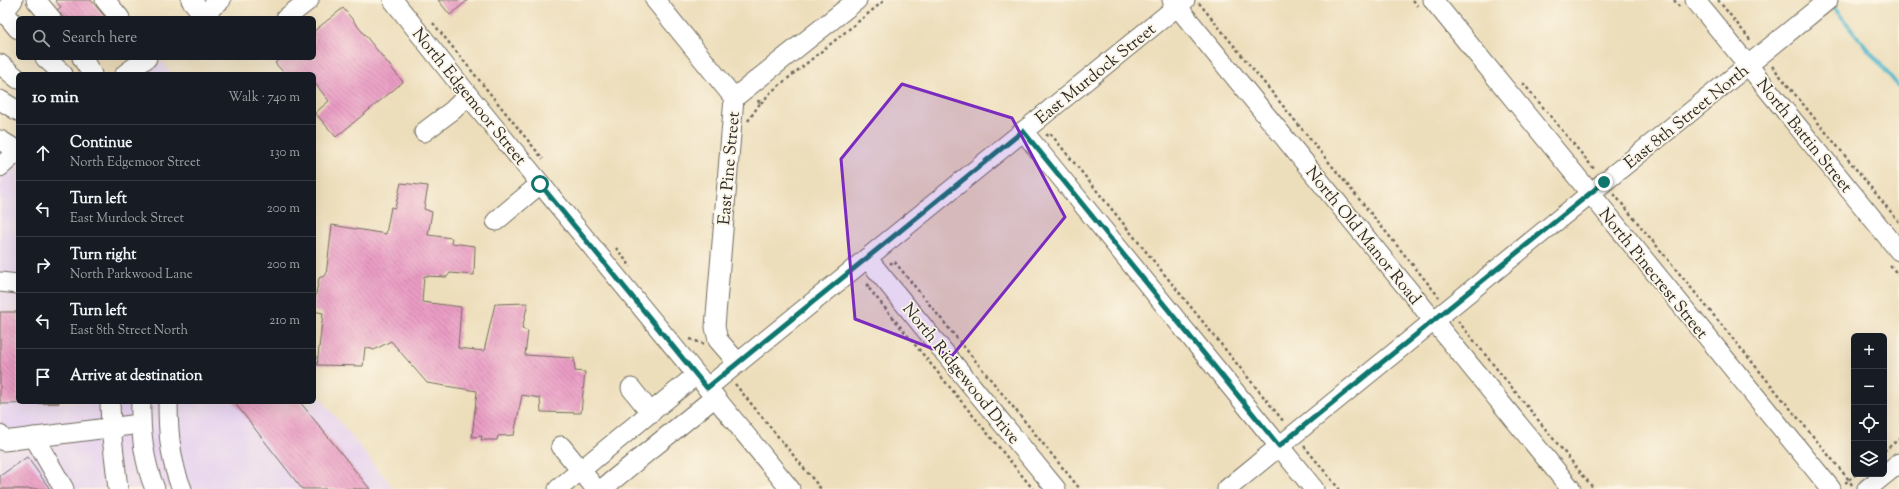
<!DOCTYPE html>
<meta charset="utf-8">
<style>
:root{--surface:#171b24;--page:#20242c;--text:#f1f3f6;--muted:#9ea1a6;--line:#363941}
body{margin:0;font-family:"Sorts Mill Goudy",serif;background:var(--page);color:var(--text)}
.controls{position:absolute;right:12px;bottom:12px;display:grid;overflow:hidden;border-radius:6px;box-shadow:0 4px 16px #0002}
.controls button{width:36px;height:36px;display:grid;place-items:center;padding:0;border:0;border-bottom:1px solid var(--line);background:var(--surface);color:var(--text);font:20px sans-serif}
.stop{position:absolute;width:12px;height:12px;margin:-9px;border:3px solid #0f766e;border-radius:50%;background:#fff}
.stop.end{background:#0f766e;border-color:#fff;box-shadow:0 1px 4px #0008}
.list{margin:0;padding:0;list-style:none}
h2{display:flex;justify-content:space-between;align-items:center;height:52px;margin:0;padding:0 16px;font-size:17px}
h2 small{font-size:13px;font-weight:400;color:var(--muted)}
.list li{display:grid;grid-template-columns:26px 1fr auto;gap:12px;align-items:center;box-sizing:border-box;height:56px;padding:0 16px;border-top:1px solid var(--line)}
.list b{display:block;font-size:15px;white-space:nowrap}
.list p{margin:0;font-size:13px;white-space:nowrap;color:var(--muted)}
.list em{font-size:13px;font-style:normal;color:var(--muted)}
.icon{flex:none;width:22px;height:22px;fill:none;stroke:currentColor;stroke-width:2;stroke-linecap:round;stroke-linejoin:round}
.map{position:relative;flex:none;width:1899px;height:489px;overflow:hidden}
.search{position:absolute;background:var(--surface);box-shadow:0 4px 16px #0002;left:16px;top:16px;width:300px;height:44px;display:flex;align-items:center;gap:10px;box-sizing:border-box;padding:0 14px;border-radius:6px;color:var(--muted);font-size:15px}
.panel{position:absolute;background:var(--surface);box-shadow:0 4px 16px #0002;left:16px;top:72px;width:300px;height:332px;border-radius:6px}
.map>svg:first-child{display:block}
.built{fill:#e6d3f0}
.lines{fill:none;stroke-linecap:round;stroke-linejoin:round}
.stream{stroke:#4db6cb;stroke-width:4}
.building{fill:url(#building-back-hatch)}
.minor-casing{stroke:#6f6a5d;stroke-width:21}
.path{stroke:#6f6a5d;stroke-width:2.5;stroke-dasharray:3 3;stroke-linecap:butt}
.minor{stroke:#fff;stroke-width:19}
.route{stroke:#0f766e;stroke-width:5}
.marked{fill:#7b2cbf;fill-opacity:0.2;stroke:#7b2cbf;stroke-width:3;stroke-linejoin:round}
.labels{text-anchor:middle;stroke-width:3.5;stroke-linejoin:round;paint-order:stroke}
.street-label{font-size:17px;fill:#2b2b2b;stroke:#fcf5e5}
</style>
<div class="map">
<svg width="1899" height="489" viewBox="0 0 1899 489">
<defs>
<pattern id="building-back-hatch" width="6" height="6" patternUnits="userSpaceOnUse"><rect width="6" height="6" fill="#ea9cc4"/><path d="M-1 5l2 2M0 0l6 6M5-1l2 2" fill="none" stroke="#be7f9f"/></pattern>
</defs>
<rect width="100%" height="100%" fill="#fcf5e5"/>
<filter id="ink" filterUnits="userSpaceOnUse"><feTurbulence type="fractalNoise" baseFrequency=".025" numOctaves="2"/><feDisplacementMap in="SourceGraphic" scale="8" xChannelSelector="R" yChannelSelector="G"/><feConvolveMatrix kernelMatrix="1 2 1 2 8 2 1 2 1" color-interpolation-filters="sRGB"/></filter>
<filter id="wash" filterUnits="userSpaceOnUse"><feTurbulence type="fractalNoise" baseFrequency=".012" numOctaves="4" result="noise"/><feDisplacementMap in="SourceGraphic" scale="16" xChannelSelector="R" yChannelSelector="G"/><feGaussianBlur stdDeviation="0.9" result="paint"/><feColorMatrix in="noise" values="0 0 0 0 0 0 0 0 0 0 0 0 0 0 0 0 0 1.4 0 .05"/><feComposite in="paint" operator="in"/></filter>
<g filter="url(#wash)">
<rect width="100%" height="100%" fill="#eddebb"/>
<!-- built -->
<g class="built">
<path d="M 162,61 L 172,74 L 146,74 Z"/>
<path d="M 18,143 L 18,402 L 314,402 L 314,390 L 394,489 L 0,489 L 0,156 Z"/>
</g>
<g class="lines">
<!-- stream -->
<path class="stream" d="M 1831,4 L 1899,87"/>
</g>
<g id="blocks">
<!-- building -->
<g class="building">
<path d="M 55,0 L 91,0 L 106,18 L 64,18 L 57,10 L 61,7 Z"/>
<path d="M 438,0 L 468,0 L 450,15 Z"/>
<path d="M 343,8 L 403,82 L 336,137 L 315,113 L 329,101 L 314,82 L 314,74 L 285,74 L 275,63 L 281,58 L 314,58 L 314,31 Z"/>
<path d="M 401,183 L 428,186 L 424,209 L 432,212 L 428,235 L 452,238 L 451,243 L 475,246 L 474,275 L 450,273 L 447,277 L 424,276 L 422,302 L 461,307 L 458,348 L 484,351 L 495,304 L 528,303 L 522,329 L 528,331 L 525,355 L 574,358 L 575,371 L 585,372 L 581,413 L 541,412 L 540,398 L 522,395 L 514,435 L 498,436 L 497,440 L 481,440 L 482,436 L 472,437 L 477,391 L 427,383 L 391,341 L 374,350 L 365,347 L 363,366 L 317,365 L 323,313 L 314,311 L 314,303 L 319,278 L 326,275 L 332,225 L 386,234 L 391,207 L 395,208 Z"/>
<path d="M 0,312 L 18,312 L 18,402 L 59,402 L 59,403 L 0,404 Z"/>
<path d="M 234,402 L 300,402 L 370,489 L 302,489 Z"/>
<path d="M 27,457 L 50,489 L 0,489 L 0,476 Z"/>
</g>
</g>
</g>
<g filter="url(#ink)">
<use href="#blocks" fill-opacity="0" stroke="#6f6a5d" stroke-width="1"/>
<g class="lines">
<defs>
<g id="minor">
<path d="M 13,0 L 4,12 L 18,29"/>
<path d="M 36,0 L 51,18"/>
<path d="M 105,0 L 120,18"/>
<path d="M 191,0 L 203,14"/>
<path d="M 393,0 L 468,95 L 790,489"/>
<path d="M 655,0 L 734,98"/>
<path d="M 1172,0 L 1571,489"/>
<path d="M 1433,0 L 1831,489"/>
<path d="M 1695,0 L 1899,251"/>
<path d="M 198,18 L 221,0"/>
<path d="M 286,18 L 309,0"/>
<path d="M 45,58 L 63,74"/>
<path d="M 82,58 L 92,74"/>
<path d="M 0,64 L 18,79"/>
<path d="M 125,74 L 147,58"/>
<path d="M 0,100 L 18,111"/>
<path d="M 1023,131 L 1314,489"/>
<path d="M 424,132 L 453,110 L 468,95"/>
<path d="M 0,140 L 18,151"/>
<path d="M 0,167 L 18,151"/>
<path d="M 496,221 L 540,184"/>
<path d="M 867,258 L 1056,489"/>
<path d="M 0,282 L 18,284"/>
<path d="M 738,363 L 718,340 L 715,327 L 734,98 L 857,0"/>
<path d="M 631,388 L 651,413"/>
<path d="M 707,388 L 1185,0"/>
<path d="M 110,402 L 111,428 L 118,489"/>
<path d="M 141,402 C 140,430 144,463 155,489"/>
<path d="M 168,402 C 168,431 170,462 182,489"/>
<path d="M 0,435 L 4,441 L 140,424"/>
<path d="M 34,437 L 64,489"/>
<path d="M 561,446 L 596,489"/>
<path d="M 558,489 L 696,375"/>
<path d="M 602,489 L 715,397"/>
<path d="M 1227,489 L 1828,0"/>
<path d="M 1867,489 L 1899,463"/>
</g>
</defs>
<!-- minor casing -->
<use href="#minor" class="minor-casing"/>
<!-- path -->
<g class="path">
<path d="M 1413,0 L 1418,6"/>
<path d="M 1674,0 L 1681,9"/>
<path d="M 1718,0 L 1752,42"/>
<path d="M 1199,3 L 1439,297"/>
<path d="M 433,23 L 543,159"/>
<path d="M 1772,66 L 1899,222"/>
<path d="M 1523,83 L 1595,170"/>
<path d="M 761,103 L 771,92 L 885,0"/>
<path d="M 748,121 L 761,102 L 755,100"/>
<path d="M 1046,136 L 1050,133 L 1284,422"/>
<path d="M 1614,194 L 1849,480 L 1844,484"/>
<path d="M 616,248 L 631,267"/>
<path d="M 890,264 L 894,261 L 1080,489"/>
<path d="M 1890,265 L 1899,276"/>
<path d="M 869,284 L 867,286 L 1033,489"/>
<path d="M 1458,321 L 1594,489"/>
<path d="M 690,339 L 704,344"/>
<path d="M 735,384 L 821,489"/>
<path d="M 1304,446 L 1339,489"/>
<path d="M 1884,451 L 1899,439"/>
<path d="M 1852,485 L 1849,480 L 1856,474"/>
</g>
<!-- minor -->
<use href="#minor" class="minor"/>
</g>
</g>
<g class="lines" filter="url(#ink)">
<!-- route -->
<path class="route" d="M 540,184 L 707,388 L 1023,131 L 1279,446 L 1604,182"/>
</g>
<!-- marked area -->
<path class="marked" d="M 902,84 L 1012,118 L 1065,217 L 952,356 L 855,319 L 841,159 Z"/>
<g class="labels">
<!-- street labels -->
<g class="street-label">
<text transform="translate(1095 73) rotate(-39)" y="6">East Murdock Street</text>
<text transform="translate(470 96) rotate(51)" y="6">North Edgemoor Street</text>
<text transform="translate(1686 116) rotate(-39)" y="6">East 8th Street North</text>
<text transform="translate(1805 135) rotate(51)" y="6">North Battin Street</text>
<text transform="translate(728 168) rotate(-85)" y="6">East Pine Street</text>
<text transform="translate(1364 235) rotate(51)" y="6">North Old Manor Road</text>
<text transform="translate(1654 273) rotate(51)" y="6">North Pinecrest Street</text>
<text transform="translate(962 373) rotate(51)" y="6">North Ridgewood Drive</text>
</g>
</g>
</svg>
<div class="controls">
<button>+</button>
<button>−</button>
<button><svg class="icon" aria-label="locate" viewBox="0 0 24 24"><circle cx="12" cy="12" r="6"/><path d="M12 2v4M12 18v4M2 12h4M18 12h4"/></svg></button>
<button><svg class="icon" aria-label="layers" viewBox="0 0 24 24"><path d="M12 4l9 5-9 5-9-5zM3 14l9 5 9-5"/></svg></button>
</div>
<div class="stop" style="left:540px;top:184px"></div>
<div class="stop end" style="left:1604px;top:182px"></div>
<div class="search"><svg class="icon" aria-label="search" viewBox="0 0 24 24"><circle cx="10" cy="10" r="6"/><path d="M15 15l6 6"/></svg>Search here</div>
<section class="panel">
<h2>10 min<small>Walk · 740 m</small></h2>
<ul class="list">
<li><svg class="icon" aria-label="ahead" viewBox="0 0 24 24"><path d="M12 20V5M6 11l6-6 6 6"/></svg><div><b>Continue</b><p>North Edgemoor Street</p></div><em>130 m</em></li>
<li><svg class="icon" aria-label="left" viewBox="0 0 24 24"><path d="M17 20v-9H6M10 6l-5 5 5 5"/></svg><div><b>Turn left</b><p>East Murdock Street</p></div><em>200 m</em></li>
<li><svg class="icon" aria-label="right" viewBox="0 0 24 24"><path d="M7 20v-9h11M14 6l5 5-5 5"/></svg><div><b>Turn right</b><p>North Parkwood Lane</p></div><em>200 m</em></li>
<li><svg class="icon" aria-label="left" viewBox="0 0 24 24"><path d="M17 20v-9H6M10 6l-5 5 5 5"/></svg><div><b>Turn left</b><p>East 8th Street North</p></div><em>210 m</em></li>
<li><svg class="icon" aria-label="arrive" viewBox="0 0 24 24"><path d="M6 21V4h12l-3 4 3 4H6"/></svg><div><b>Arrive at destination</b></div></li>
</ul>
</section>
</div>
